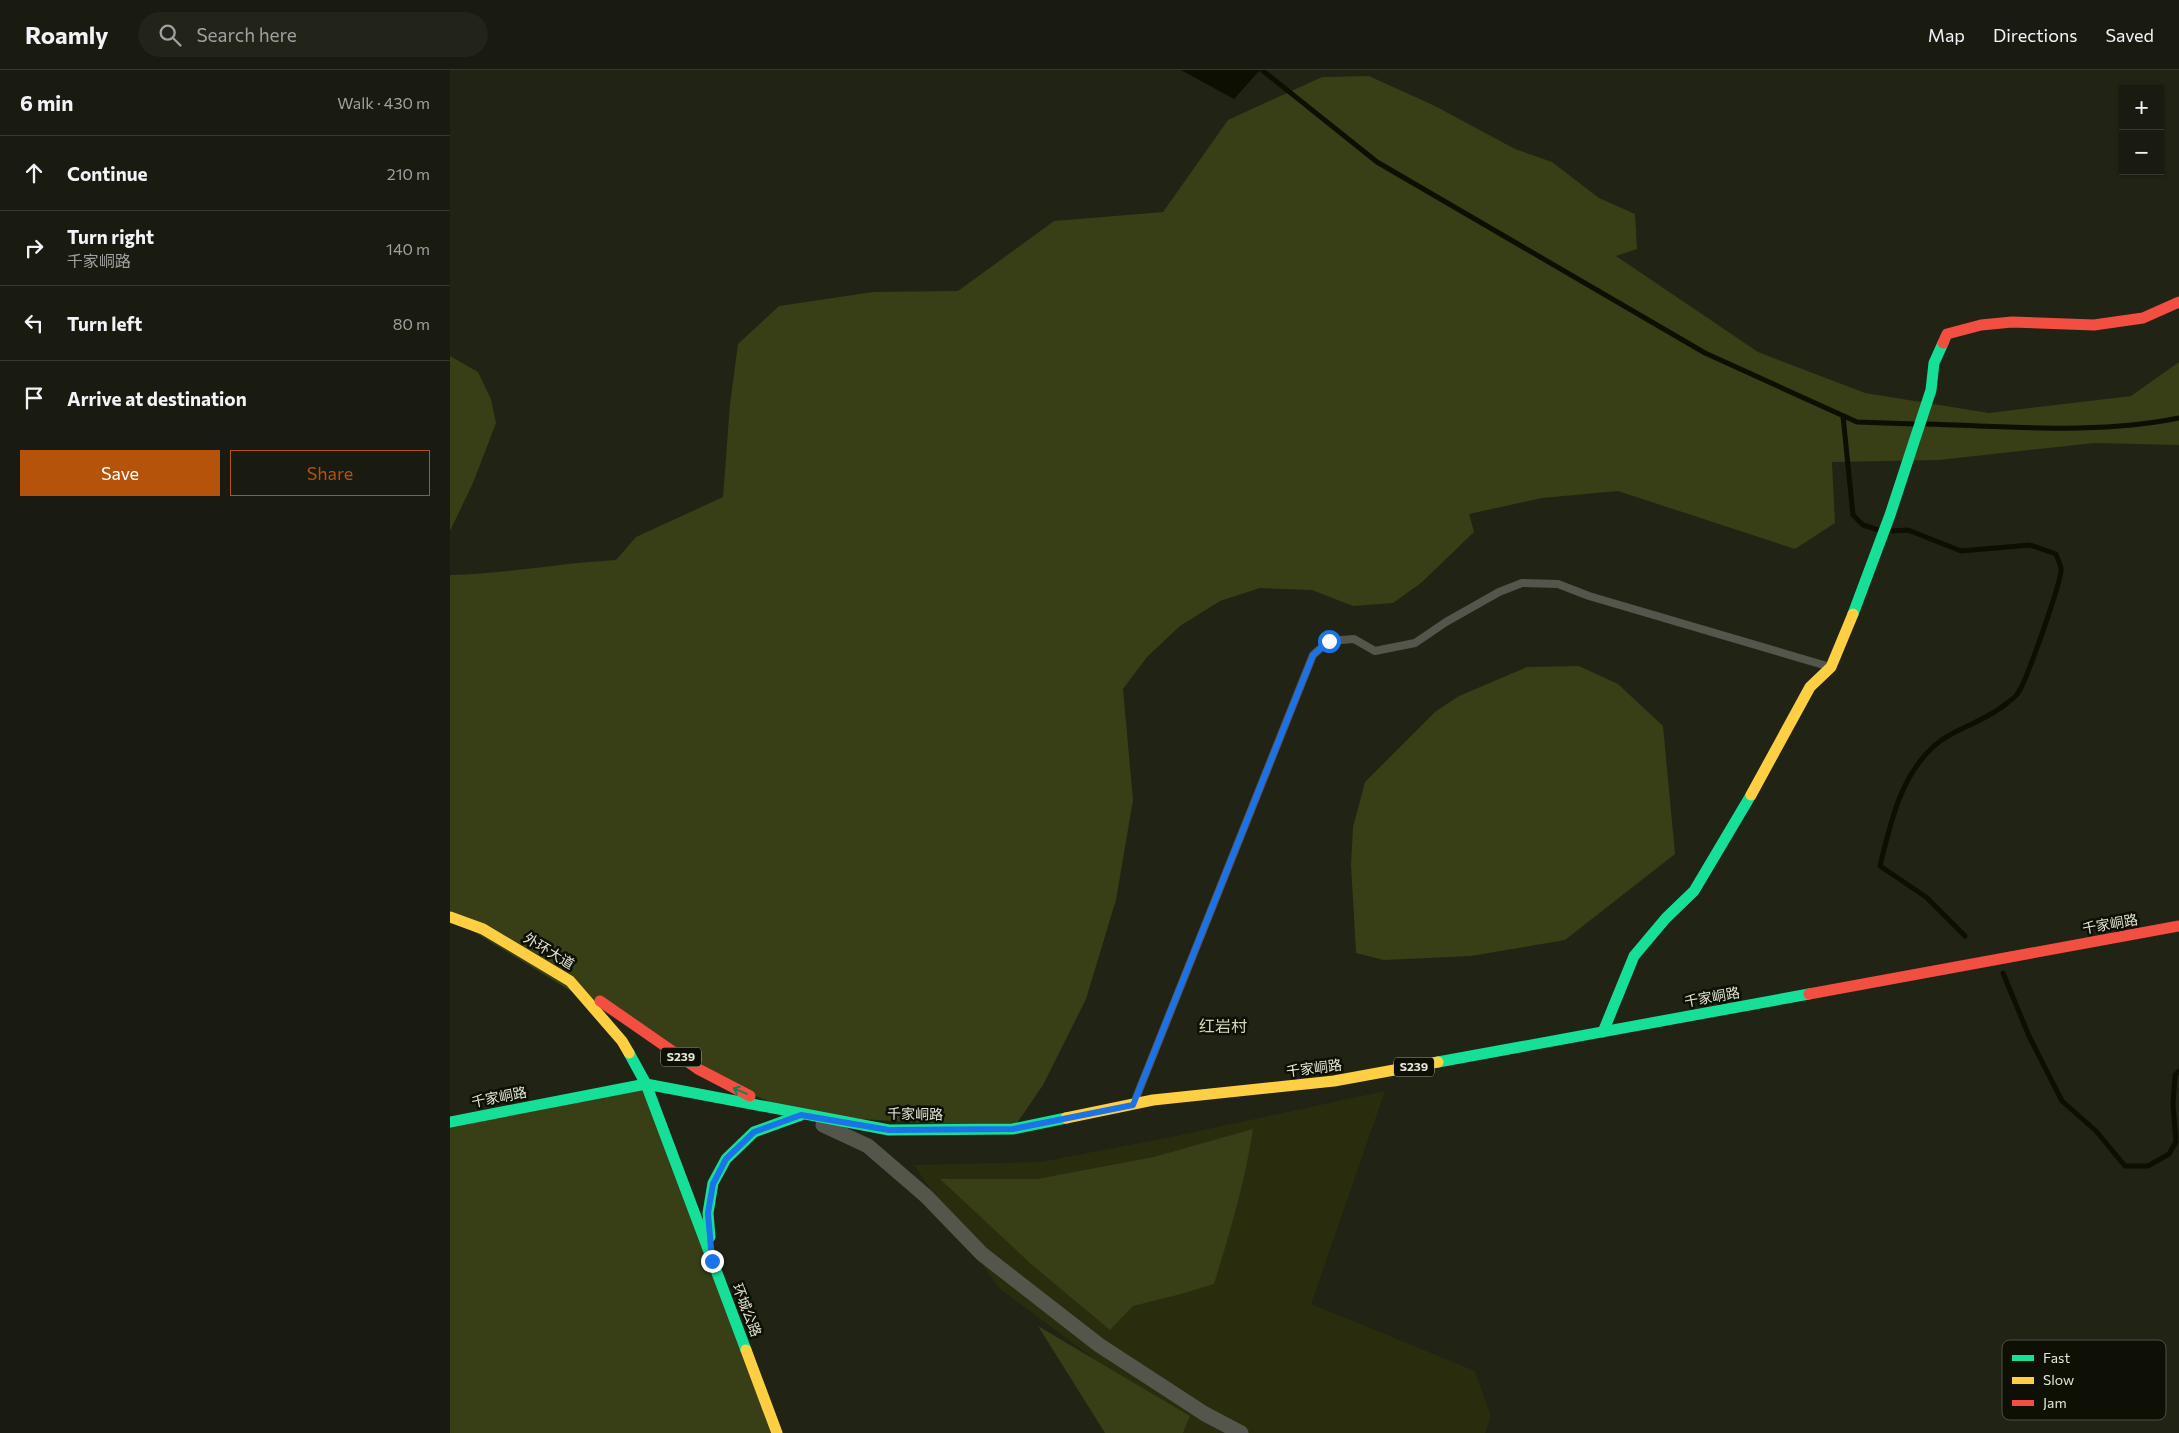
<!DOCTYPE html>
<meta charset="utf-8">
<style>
:root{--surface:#191a10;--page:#222319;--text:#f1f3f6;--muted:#9fa19f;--line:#373830;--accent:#b45309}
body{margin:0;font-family:Commissioner,"Noto Sans SC",sans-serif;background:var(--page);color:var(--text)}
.controls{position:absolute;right:15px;top:15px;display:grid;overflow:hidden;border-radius:0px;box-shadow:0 1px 4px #0004}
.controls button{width:45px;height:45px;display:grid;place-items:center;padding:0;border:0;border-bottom:1px solid var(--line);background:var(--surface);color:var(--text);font:25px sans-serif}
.stop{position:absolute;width:15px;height:15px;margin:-11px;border:4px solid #1a73e8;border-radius:50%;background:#fff}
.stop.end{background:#1a73e8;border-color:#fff;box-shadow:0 1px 5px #0008}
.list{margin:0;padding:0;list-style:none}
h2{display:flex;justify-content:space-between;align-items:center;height:65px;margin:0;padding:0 20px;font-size:21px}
h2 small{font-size:16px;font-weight:400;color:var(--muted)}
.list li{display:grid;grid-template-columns:32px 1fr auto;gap:15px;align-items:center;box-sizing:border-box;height:75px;padding:0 20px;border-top:1px solid var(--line)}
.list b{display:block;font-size:19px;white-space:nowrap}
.list p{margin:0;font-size:16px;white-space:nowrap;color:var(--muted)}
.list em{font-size:16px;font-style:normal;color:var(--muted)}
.actions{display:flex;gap:10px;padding:15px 20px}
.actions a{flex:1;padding:11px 0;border:1px solid var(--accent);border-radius:0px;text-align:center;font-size:18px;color:var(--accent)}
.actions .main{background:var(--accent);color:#fff}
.icon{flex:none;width:28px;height:28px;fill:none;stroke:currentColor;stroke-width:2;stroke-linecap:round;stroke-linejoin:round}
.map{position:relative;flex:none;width:1729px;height:1363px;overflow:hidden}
header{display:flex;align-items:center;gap:30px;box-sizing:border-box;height:70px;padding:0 25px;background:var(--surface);border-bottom:1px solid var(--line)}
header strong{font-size:24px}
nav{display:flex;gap:28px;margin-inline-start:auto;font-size:18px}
.search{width:350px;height:45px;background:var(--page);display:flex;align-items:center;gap:12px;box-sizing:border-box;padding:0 18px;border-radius:28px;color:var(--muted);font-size:19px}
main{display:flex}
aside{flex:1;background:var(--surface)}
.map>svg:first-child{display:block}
.built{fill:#292d0e}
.green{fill:#383e16}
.water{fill:#0c0f02}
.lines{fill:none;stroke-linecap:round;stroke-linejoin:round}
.stream{stroke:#0c0f02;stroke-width:5}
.lane{stroke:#54564c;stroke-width:8}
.street{stroke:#54564c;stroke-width:15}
.fast{stroke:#16e098;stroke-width:11}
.slow{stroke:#ffcf43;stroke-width:11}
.jam{stroke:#f24e42;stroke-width:11}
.oneway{stroke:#128256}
.route{stroke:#1a73e8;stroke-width:6}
.labels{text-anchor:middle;stroke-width:5;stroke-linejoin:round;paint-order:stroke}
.shield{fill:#0e1006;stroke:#a2a698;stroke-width:1}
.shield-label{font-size:12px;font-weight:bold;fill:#e2e6d6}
.street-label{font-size:14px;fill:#e2e6d6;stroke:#0e1006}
.quarter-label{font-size:16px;fill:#d3d9ba;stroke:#0e1006}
.key{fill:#0e1006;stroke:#4e5044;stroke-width:1}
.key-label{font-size:14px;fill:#e2e6d6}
</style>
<header>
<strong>Roamly</strong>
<div class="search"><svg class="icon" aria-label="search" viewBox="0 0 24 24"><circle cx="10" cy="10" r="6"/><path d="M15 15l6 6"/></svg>Search here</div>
<nav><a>Map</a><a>Directions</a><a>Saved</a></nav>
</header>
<main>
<aside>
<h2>6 min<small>Walk · 430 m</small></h2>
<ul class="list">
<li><svg class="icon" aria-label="ahead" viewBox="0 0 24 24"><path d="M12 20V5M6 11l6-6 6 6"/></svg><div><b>Continue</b></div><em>210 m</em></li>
<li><svg class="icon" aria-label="right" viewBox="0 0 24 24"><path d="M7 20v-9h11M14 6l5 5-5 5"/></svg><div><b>Turn right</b><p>千家峒路</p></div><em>140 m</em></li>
<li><svg class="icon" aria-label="left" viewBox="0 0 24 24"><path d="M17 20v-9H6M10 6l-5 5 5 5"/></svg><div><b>Turn left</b></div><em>80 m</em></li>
<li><svg class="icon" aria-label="arrive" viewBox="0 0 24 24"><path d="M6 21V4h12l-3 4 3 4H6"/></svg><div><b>Arrive at destination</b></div></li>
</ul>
<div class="actions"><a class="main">Save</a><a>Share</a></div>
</aside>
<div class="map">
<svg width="1729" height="1363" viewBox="0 0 1729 1363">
<rect width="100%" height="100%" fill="#212315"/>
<!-- built -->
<path class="built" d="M 935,1021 L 861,1234 L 1025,1301 L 1041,1347 L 1035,1363 L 733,1363 L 740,1346 L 644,1289 L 549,1218 L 464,1095 L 591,1092 L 721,1067 Z"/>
<!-- green -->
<g class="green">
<path d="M 919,6 L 985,36 L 1065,79 L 1102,92 L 1149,128 L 1185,144 L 1187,179 L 1166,186 L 1308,282 L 1415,323 L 1539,343 L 1681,326 L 1729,292 L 1729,375 L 1644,373 L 1489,390 L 1382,392 L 1385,453 L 1345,479 L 1168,421 L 1092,428 L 1019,444 L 1024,462 L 971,513 L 943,533 L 903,536 L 862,520 L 810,518 L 770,531 L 730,556 L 697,587 L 673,619 L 683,730 L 666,830 L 636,929 L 593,1015 L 563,1059 L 351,1045 L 261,1007 L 0,847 L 0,505 C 56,504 110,493 166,490 L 186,467 L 273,427 L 280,334 L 288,274 L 329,236 L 423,222 L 508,221 L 604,151 L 713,142 L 778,50 L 872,7 Z"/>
<path d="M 0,286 L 28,302 L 41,329 L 46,353 L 23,413 L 0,461 Z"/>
<path d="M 1129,596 L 1168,614 L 1213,656 L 1225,784 L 1115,870 L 1021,886 L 934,890 L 906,883 L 901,795 L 903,757 L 915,712 L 985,642 L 1009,626 L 1077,597 Z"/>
<path d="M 196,1014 L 327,1363 L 0,1363 L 0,1052 Z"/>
<path d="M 803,1059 C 795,1112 780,1162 764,1214 L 731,1224 L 683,1236 L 660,1260 L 581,1194 L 490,1109 L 587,1109 L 704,1087 Z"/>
<path d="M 588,1256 L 740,1346 L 733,1363 L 655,1363 Z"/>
</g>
<!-- water -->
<path class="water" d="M 731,0 L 810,0 L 784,29 Z"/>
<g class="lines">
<!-- stream -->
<g class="stream">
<path d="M 812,0 L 927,92 L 1255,283 L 1407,352 L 1464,354"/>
<path d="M 1393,346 L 1403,445 L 1413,455 L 1429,460"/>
<path d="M 1475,354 C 1559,356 1646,365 1729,348"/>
<path d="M 1440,461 L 1458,460 L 1511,481 L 1580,475 L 1606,484 C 1607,488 1610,493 1611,498 C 1613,508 1576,612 1568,623 C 1566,627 1561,630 1557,633 C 1534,653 1503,658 1483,677 C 1450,707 1440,755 1430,796 L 1476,827 L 1515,866"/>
<path d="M 1553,903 L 1579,966 L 1612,1031 L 1646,1061 L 1675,1096 L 1698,1096 L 1719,1084 L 1726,1072 L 1723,1034 L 1725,1005 L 1729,1001"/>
</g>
<!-- lane -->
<path class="lane" d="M 686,1028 L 863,585 L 879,571 L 904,569 L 925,581 L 965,573 L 996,552 L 1049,522 L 1072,513 L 1108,514 L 1139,526 L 1377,596"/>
<!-- street -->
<path class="street" d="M 373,1055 L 418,1076 L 476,1126 L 532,1184 L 649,1275 L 755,1344 L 791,1363"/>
<!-- fast -->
<g class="fast">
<path d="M 1403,544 L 1440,445 L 1481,320 L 1484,293 L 1493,273"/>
<path d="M 1153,962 L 1184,886 L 1216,848 L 1244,821 L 1301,725"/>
<path d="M 179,983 L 196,1014 L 439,1060 L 563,1059 L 616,1048"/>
<path d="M 988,992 L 1359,924"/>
<path d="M 0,1052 L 196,1014 L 296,1280"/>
<path d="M 260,1167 L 258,1143 L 263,1113 L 276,1089 L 304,1062 L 351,1045"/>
</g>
<!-- slow -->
<g class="slow">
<path d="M 1301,725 L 1360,617 L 1381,597 L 1403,544"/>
<path d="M 0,847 L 33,859 L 120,911 L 172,971 L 179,983"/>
<path d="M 616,1048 L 703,1030 L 884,1011 L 988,992"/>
<path d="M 296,1280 L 327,1363"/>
</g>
<!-- jam -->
<g class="jam">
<path d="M 1493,273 L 1497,264 L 1531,255 L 1562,252 L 1644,255 L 1693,248 L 1729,232"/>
<path d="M 1359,924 L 1729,856"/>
<path d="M 150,931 L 248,999 L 300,1026"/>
</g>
</g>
<!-- one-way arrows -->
<defs><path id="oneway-shaft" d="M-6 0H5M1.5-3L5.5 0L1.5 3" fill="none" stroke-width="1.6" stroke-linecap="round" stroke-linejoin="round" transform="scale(1.25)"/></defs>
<use class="oneway" href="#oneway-shaft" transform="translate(290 1021) rotate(-157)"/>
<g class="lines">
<!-- route -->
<path class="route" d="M 262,1191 L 258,1143 L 263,1114 L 276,1089 L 304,1062 L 351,1045 L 439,1060 L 563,1059 L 683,1035 L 863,585 L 879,571"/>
</g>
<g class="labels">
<!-- shield labels -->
<g class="shield">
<rect x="211" y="977.5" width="40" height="19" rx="4"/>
<rect x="944" y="987.5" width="40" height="19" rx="4"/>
</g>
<g class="shield-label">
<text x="231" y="991">S239</text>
<text x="964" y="1001">S239</text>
</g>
<!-- street labels -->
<g class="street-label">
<text transform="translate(1660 854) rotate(-10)" y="5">千家峒路</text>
<text transform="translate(99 881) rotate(31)" y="5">外环大道</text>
<text transform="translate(1262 927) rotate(-10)" y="5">千家峒路</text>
<text transform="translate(864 998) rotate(-7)" y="5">千家峒路</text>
<text transform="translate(49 1027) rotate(-11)" y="5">千家峒路</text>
<text transform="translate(465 1044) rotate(1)" y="5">千家峒路</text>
<text transform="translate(297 1240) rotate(69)" y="5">环城公路</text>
</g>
<!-- quarter labels -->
<g class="quarter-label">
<text x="773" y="962">红岩村</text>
</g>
</g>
<!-- legend -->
<rect x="1552" y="1270" width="164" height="80" rx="8" class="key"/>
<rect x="1562" y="1285" width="22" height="6" fill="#16e098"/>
<rect x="1562" y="1307" width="22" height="7" fill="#ffcf43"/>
<rect x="1562" y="1330" width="22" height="6" fill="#f24e42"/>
<g class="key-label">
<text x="1593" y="1293">Fast</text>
<text x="1593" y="1315">Slow</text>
<text x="1593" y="1338">Jam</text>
</g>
</svg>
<div class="controls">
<button>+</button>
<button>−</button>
</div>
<div class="stop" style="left:879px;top:571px"></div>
<div class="stop end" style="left:262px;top:1191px"></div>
</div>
</main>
